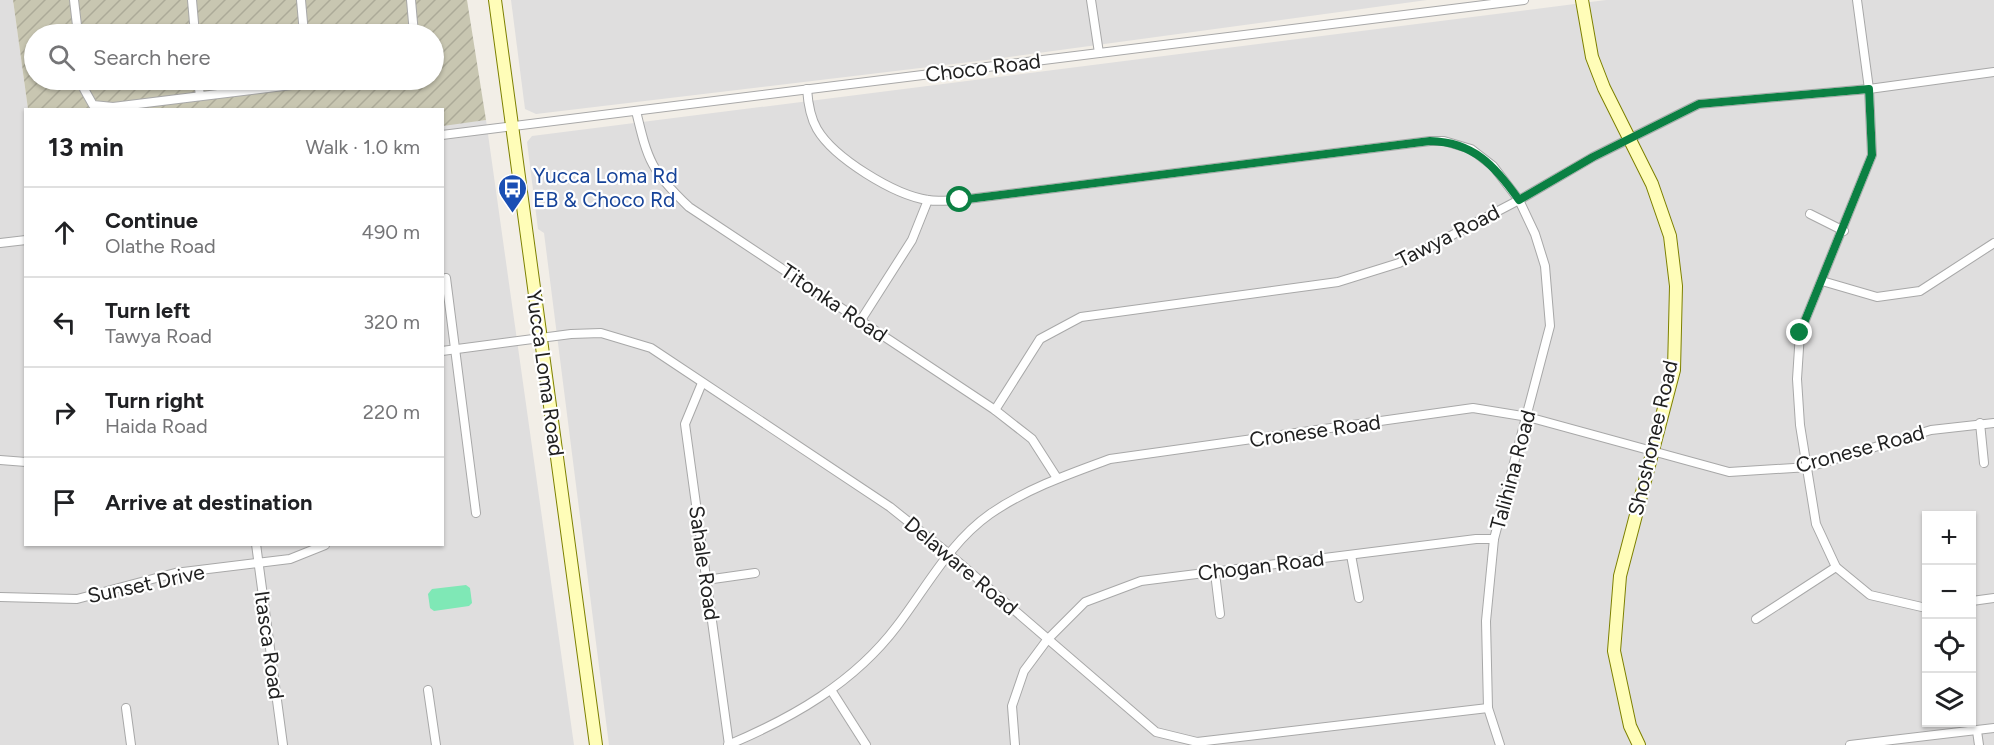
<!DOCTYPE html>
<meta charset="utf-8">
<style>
:root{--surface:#fff;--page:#f6f6f6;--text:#202124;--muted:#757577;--line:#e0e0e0}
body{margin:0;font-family:Figtree,sans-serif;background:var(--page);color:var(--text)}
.controls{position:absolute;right:18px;bottom:18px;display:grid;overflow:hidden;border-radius:0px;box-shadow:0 2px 4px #0004}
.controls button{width:54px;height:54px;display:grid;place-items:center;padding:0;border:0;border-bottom:2px solid var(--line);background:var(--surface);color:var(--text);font:30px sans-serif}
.stop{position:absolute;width:18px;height:18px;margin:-14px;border:4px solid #0b8043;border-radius:50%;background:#fff}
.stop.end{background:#0b8043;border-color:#fff;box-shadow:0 2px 6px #0008}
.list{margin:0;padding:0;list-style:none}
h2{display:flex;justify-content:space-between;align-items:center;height:78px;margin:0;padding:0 24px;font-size:26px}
h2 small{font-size:20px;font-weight:400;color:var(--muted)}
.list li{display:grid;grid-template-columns:39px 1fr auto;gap:18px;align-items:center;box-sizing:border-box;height:90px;padding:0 24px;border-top:2px solid var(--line)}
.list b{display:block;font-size:22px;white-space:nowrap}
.list p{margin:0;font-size:20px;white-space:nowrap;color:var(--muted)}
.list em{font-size:20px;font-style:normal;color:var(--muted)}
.icon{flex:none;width:33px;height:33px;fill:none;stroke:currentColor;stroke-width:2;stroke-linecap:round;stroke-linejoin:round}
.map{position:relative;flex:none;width:1994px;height:745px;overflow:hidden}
.search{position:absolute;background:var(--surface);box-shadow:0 2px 4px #0004;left:24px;top:24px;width:420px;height:66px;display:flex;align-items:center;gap:15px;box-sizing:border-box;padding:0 21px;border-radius:33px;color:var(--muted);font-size:22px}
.panel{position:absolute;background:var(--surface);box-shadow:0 2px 4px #0004;left:24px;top:108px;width:420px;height:438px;border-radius:0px}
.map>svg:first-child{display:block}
.residential{fill:#dfdede;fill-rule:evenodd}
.construction{fill:url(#construction-furrows);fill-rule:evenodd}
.pitch{fill:#7fe8b6}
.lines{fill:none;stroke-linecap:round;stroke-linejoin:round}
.street-casing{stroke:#a8a8a8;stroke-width:10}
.secondary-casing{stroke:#7d8000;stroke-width:14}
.street{stroke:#fff;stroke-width:8}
.secondary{stroke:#fffdb8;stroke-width:12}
.route{stroke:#0b8043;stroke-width:8}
.labels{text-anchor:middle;stroke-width:4.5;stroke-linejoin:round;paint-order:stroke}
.street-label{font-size:21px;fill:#212121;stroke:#fff}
.transit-label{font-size:21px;fill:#164399;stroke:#fff;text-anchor:start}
</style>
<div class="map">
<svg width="1994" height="745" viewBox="0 0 1994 745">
<defs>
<pattern id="construction-furrows" width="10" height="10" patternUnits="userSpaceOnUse" patternTransform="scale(1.5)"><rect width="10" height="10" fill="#c8c6b1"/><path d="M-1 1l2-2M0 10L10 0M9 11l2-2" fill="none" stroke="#acaa98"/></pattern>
</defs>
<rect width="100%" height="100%" fill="#f2eee7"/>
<!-- residential -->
<g class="residential">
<path d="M 0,0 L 13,0 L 28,109 L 26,110 L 26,544 L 442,544 L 443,125 L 486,120 L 574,745 L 0,745 Z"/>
<path d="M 511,0 L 1427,0 L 987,60 L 536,114 L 525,109 Z"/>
<path d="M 1606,0 L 1994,0 L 1994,745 L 609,745 L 544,233 L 538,229 L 527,142 L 532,136 ZM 1926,516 L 1972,516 L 1972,722 L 1926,722 Z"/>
</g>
<!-- construction -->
<path class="construction" d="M 13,0 L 467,0 L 486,120 L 443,126 L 442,110 L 28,109 ZM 34,34 L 434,34 L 434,80 L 34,80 Z"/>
<!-- pitch -->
<path class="pitch" d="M 466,585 L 470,588 L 472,603 L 469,606 L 434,611 L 430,608 L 428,594 L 432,589 Z"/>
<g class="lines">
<defs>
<g id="street">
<path d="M 74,0 L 78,34"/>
<path d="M 192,0 L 195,34"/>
<path d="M 301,0 L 304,34"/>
<path d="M 411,0 L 414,34"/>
<path d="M 1091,0 L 1099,53"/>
<path d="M 1857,0 L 1869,89 L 1872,155 L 1800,333 L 1797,379 L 1800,425 L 1816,524 L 1836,567 L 1870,595 L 1926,608"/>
<path d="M 82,80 L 84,89 L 93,105 L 113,107 L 332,80"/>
<path d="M 198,80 L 200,96"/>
<path d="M 807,89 C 808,103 810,117 817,129 C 834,158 894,195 928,200 C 938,202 949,200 960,200 L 1430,141 L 1444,141 L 1471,149 L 1493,166 L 1519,200 L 1535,234 L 1545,266 L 1550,326 L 1494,539 L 1486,621 L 1488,708 L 1500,745"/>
<path d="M 636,111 C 648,161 651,171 689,207 L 995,410 L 1032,439 L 1057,478"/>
<path d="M 442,135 L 1524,0"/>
<path d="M 1810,214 L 1844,231"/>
<path d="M 0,243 L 26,240"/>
<path d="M 446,278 L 476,513"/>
<path d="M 1822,281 L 1877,297 L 1920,291 L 1994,243"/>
<path d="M 861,320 L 912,240 L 928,200"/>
<path d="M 442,351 L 571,334 L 601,333 L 651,348 L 890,507 L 949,554 L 1156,732 L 1197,742 L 1488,708"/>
<path d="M 702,383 L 685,424 L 729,745"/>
<path d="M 995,410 L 1040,339 L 1081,317 L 1338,282 L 1399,263 L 1519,200 L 1593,157 L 1699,104 L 1869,89 L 1994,72"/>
<path d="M 1980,423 L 1984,463"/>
<path d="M 0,460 L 26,462"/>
<path d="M 256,544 L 283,745"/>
<path d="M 1351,555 L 1359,598"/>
<path d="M 1215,573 L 1220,614"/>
<path d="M 706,580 L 755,573"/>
<path d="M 0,597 L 77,599 L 175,573 L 290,559 L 325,545"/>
<path d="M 1972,601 L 1994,598"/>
<path d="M 1756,619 L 1836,567"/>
<path d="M 428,690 L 436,745"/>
<path d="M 831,690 L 866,745"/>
<path d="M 126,708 L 131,745"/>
<path d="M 1977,731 L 1979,745"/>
<path d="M 728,745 C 792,718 854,683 897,626 C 926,588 950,542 990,514 C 1026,489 1069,474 1110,459 L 1473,408 L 1528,417 L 1729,472 L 1809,467 L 1931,430 L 1994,423"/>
<path d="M 1015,745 L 1012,706 L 1024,671 L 1047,640 L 1085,602 L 1141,581 L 1476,539 L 1494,539"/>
<path d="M 1850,745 L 1994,728"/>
</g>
<g id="secondary">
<path d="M 495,0 L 596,745"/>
<path d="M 1582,0 L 1592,57 L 1604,88 L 1652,184 L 1670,236 L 1676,286 L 1674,370 L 1620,576 L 1614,651 L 1630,726 L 1639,745"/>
</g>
</defs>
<!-- street casing -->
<use href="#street" class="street-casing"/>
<!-- secondary casing -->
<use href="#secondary" class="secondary-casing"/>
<!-- street -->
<use href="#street" class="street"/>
<!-- secondary -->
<use href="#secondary" class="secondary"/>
</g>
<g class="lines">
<!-- route -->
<path class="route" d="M 960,200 L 1430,141 C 1474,142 1495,166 1519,200 L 1593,157 L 1699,104 L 1869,89 L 1872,155 L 1800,333"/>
</g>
<!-- icons -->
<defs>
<symbol id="bus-pin" viewBox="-11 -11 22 30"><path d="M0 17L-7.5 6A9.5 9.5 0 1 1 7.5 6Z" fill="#1a4fb4" stroke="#fff"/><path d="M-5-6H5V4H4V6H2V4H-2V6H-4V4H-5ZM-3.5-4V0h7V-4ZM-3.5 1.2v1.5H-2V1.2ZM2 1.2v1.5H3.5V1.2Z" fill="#fff"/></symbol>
</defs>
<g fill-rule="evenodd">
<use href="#bus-pin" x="496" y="172" width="33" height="45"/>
</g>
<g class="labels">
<!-- street labels -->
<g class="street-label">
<text transform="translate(983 68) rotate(-7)" y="7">Choco Road</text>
<text transform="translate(1448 236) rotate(-27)" y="7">Tawya Road</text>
<text transform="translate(834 303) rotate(34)" y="7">Titonka Road</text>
<text transform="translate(545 373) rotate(82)" y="7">Yucca Loma Road</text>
<text transform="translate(1315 431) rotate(-8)" y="7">Cronese Road</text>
<text transform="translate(1653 438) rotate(-77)" y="7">Shoshonee Road</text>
<text transform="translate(1860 449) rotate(-15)" y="7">Cronese Road</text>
<text transform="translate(1513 470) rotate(-75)" y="7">Talihina Road</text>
<text transform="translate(704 563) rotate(82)" y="7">Sahale Road</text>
<text transform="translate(961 566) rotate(40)" y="7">Delaware Road</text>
<text transform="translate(1261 566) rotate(-7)" y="7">Chogan Road</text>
<text transform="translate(146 584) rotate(-12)" y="7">Sunset Drive</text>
<text transform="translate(269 645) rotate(82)" y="7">Itasca Road</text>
</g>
<!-- transit labels -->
<g class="transit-label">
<text x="533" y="183">Yucca Loma Rd<tspan x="533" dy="24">EB &amp; Choco Rd</tspan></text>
</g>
</g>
</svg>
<div class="controls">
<button>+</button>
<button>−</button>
<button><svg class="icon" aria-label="locate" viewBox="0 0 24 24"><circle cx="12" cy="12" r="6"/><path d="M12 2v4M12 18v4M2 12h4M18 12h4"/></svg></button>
<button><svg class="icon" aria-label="layers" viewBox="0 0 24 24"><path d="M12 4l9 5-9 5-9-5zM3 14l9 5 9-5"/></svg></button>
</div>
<div class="stop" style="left:960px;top:200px"></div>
<div class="stop end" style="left:1800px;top:333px"></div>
<div class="search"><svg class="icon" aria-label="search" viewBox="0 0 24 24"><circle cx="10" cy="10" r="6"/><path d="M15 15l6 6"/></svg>Search here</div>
<section class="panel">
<h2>13 min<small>Walk · 1.0 km</small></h2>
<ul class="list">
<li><svg class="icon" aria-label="ahead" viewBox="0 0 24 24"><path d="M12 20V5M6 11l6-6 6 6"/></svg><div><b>Continue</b><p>Olathe Road</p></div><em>490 m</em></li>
<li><svg class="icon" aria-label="left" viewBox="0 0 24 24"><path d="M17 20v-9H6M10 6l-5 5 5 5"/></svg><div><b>Turn left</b><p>Tawya Road</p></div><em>320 m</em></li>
<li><svg class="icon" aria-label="right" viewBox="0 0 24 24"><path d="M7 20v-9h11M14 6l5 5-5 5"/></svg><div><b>Turn right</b><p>Haida Road</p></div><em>220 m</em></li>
<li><svg class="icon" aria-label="arrive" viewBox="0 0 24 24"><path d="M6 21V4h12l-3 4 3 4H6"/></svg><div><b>Arrive at destination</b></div></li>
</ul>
</section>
</div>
